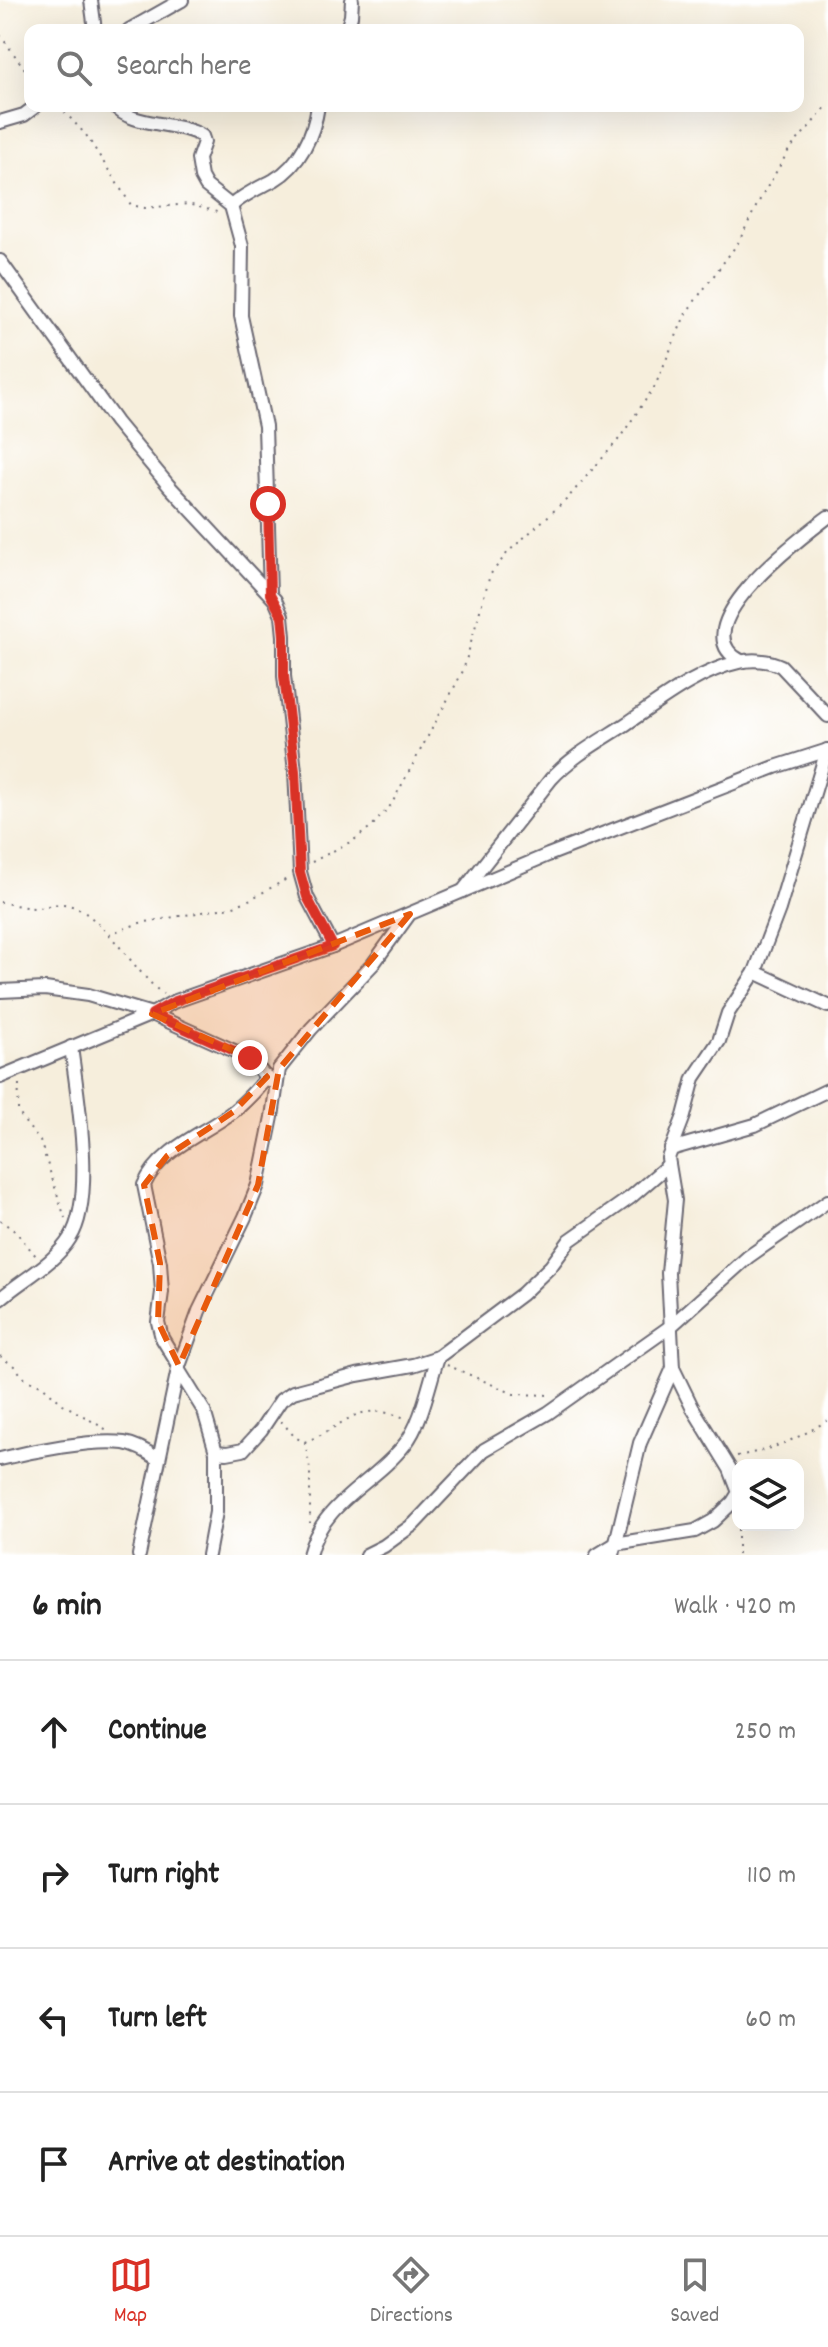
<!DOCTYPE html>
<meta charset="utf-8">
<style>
:root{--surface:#fff;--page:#f6f6f6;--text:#222;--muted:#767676;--line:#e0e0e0;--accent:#d93025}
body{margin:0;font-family:Dekko,sans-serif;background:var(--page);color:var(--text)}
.controls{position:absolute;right:24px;bottom:24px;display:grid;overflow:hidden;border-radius:16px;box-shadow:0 8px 32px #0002}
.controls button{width:72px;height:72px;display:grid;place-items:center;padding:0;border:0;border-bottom:2px solid var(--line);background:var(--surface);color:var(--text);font:40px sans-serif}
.stop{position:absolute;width:24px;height:24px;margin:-18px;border:6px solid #d93025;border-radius:50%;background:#fff}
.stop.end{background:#d93025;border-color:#fff;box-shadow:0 2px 8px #0008}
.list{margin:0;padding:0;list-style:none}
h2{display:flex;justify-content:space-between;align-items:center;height:104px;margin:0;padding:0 32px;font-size:34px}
h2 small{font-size:26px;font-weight:400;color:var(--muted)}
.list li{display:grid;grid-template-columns:52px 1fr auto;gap:24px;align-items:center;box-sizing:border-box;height:144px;padding:0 32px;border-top:2px solid var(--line)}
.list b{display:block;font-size:30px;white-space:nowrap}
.list em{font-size:26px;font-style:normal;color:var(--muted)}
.icon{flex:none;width:44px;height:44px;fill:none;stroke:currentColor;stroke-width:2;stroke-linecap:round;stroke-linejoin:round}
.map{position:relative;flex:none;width:828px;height:1555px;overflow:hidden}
.search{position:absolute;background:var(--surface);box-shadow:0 8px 32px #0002;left:24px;right:24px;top:24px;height:88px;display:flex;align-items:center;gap:20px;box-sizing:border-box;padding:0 28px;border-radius:16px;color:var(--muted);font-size:30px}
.sheet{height:680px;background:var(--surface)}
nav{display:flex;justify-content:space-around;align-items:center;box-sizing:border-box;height:112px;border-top:2px solid var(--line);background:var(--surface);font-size:22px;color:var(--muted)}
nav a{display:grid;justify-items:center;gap:4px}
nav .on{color:var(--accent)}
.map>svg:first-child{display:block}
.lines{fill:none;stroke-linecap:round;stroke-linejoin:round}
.minor-casing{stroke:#6c6973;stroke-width:16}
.path{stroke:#6c6973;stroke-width:2;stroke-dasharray:2 6;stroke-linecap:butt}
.minor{stroke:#fff;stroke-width:12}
.route{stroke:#d93025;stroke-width:10}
.marked{fill:#e8590c;fill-opacity:0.2;stroke:#e8590c;stroke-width:6;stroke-dasharray:16 10;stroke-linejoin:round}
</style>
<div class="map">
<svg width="828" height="1555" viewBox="0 0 828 1555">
<rect width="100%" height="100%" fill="#fff"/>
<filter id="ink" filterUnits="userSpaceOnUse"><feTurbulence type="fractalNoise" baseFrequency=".0125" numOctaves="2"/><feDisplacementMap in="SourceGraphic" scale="16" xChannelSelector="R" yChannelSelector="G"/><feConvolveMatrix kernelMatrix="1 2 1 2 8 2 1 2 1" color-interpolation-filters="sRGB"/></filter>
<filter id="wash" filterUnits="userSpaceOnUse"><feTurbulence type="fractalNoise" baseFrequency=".006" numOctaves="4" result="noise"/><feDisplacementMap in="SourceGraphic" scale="32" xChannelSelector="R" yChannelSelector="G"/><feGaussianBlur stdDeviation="1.8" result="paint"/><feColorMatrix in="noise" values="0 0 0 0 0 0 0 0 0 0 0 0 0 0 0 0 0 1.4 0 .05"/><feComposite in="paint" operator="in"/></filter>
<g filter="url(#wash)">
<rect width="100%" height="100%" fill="#f6eedc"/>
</g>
<g filter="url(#ink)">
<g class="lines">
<defs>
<g id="minor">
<path d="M 91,0 L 95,30"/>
<path d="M 129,30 L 182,0"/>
<path d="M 347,30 L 351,16 L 352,0"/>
<path d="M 115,106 C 131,127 178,121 202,136 L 204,142 L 198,159 L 201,177 L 206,186 L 231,206 L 242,246 L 241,316 L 265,426 L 270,594"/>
<path d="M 0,122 L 24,115 L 36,106"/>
<path d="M 231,206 C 244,194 259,188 274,180 C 300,165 314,134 318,106"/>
<path d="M 0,261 L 116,422 L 169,486 L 275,600 L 282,616 L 284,636 L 284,676 L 295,771 L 300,872 L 307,897 L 333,946"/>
<path d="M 741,661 C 678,629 802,537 828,517"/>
<path d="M 463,891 L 551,779 C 572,756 600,741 626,724 C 660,701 698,671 739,662 C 752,659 769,660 781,666 L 828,716"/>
<path d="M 755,972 L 828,1006"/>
<path d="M 0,991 L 45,989 L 88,995 L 152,1014 L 250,1058 L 269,1081"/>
<path d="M 0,1077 L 152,1014 L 173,1002 L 333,946 L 548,855 L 775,767 L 828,750"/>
<path d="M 671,1149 L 755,1125 L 828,1090"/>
<path d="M 0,1299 C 23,1279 54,1264 70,1238 C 96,1198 77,1093 71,1047"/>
<path d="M 179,1366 L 162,1338 L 158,1322 L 162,1292 L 160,1263 L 144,1185 C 160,1149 202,1135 231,1113 C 245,1103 256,1090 267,1077"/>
<path d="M 673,1368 L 692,1407 L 730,1469 L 738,1490"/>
<path d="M 178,1369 L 204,1411 L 216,1452 L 216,1512 L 208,1555"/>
<path d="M 216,1452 L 227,1453 L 243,1450 L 261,1430 L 281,1400 L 293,1392 L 357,1375 L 413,1365 L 438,1357 L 522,1294 L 551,1266 L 570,1240 L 631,1197 L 667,1166"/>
<path d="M 0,1459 C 32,1451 92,1439 124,1443 C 137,1445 148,1452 158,1459"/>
<path d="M 139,1555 L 178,1369 L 199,1311 L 245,1217 L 258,1185 L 272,1117 L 279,1069 L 311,1029 L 373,964 L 408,916"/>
<path d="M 309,1555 C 322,1502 374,1484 405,1444 C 422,1423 429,1383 438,1357"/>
<path d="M 366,1555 L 384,1546 L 414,1524 L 484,1450 L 548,1413 L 671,1326 L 748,1257 L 828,1201"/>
<path d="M 597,1555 L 615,1544 L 695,1531 L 713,1521 L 733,1502 L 738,1494"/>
<path d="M 613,1555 L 640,1443 L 673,1368 L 668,1273 L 675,1200 L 668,1158 L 684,1116 L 694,1078 L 719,1041 L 728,1013 L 755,972 L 779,909 L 827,750"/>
</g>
</defs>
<!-- minor casing -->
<use href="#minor" class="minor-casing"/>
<!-- path -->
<g class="path">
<path d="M 0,35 L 30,76"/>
<path d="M 59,106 L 86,135 L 131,205 L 145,208 L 188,204 L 217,212"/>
<path d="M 312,862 L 354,840 L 373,825 L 391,805 L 463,671 L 490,575 L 508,552 L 566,500 L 619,439 L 655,386 L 686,313 L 738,243 L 758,203 L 789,150 L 828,105"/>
<path d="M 0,902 C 12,904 25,908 37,908 C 45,907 54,904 62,904 C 99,906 133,972 163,994"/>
<path d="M 109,934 L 140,923 L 231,907 L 247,901 L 287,879"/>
<path d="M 19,1084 L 18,1110 L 23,1120 L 40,1141 L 65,1218"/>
<path d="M 0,1220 L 16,1232 L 36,1256"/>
<path d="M 0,1356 L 14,1366 L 26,1380 L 41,1385 L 63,1404 L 107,1430"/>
<path d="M 447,1365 L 514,1394 L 551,1395"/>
<path d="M 281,1421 L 295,1437 L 304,1442 C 347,1427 353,1399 405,1418"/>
<path d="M 305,1442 L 310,1469 L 310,1523"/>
<path d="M 737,1456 C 772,1450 798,1439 828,1420"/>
<path d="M 738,1555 L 738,1525"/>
</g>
<!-- minor -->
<use href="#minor" class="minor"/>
</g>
</g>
<g class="lines" filter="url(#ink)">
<!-- route -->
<path class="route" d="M 250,1058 L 152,1014 L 173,1002 L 333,946 L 307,897 L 300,872 L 295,771 L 284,676 L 284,636 L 282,616 L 270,594 L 268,504"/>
</g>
<!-- marked area -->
<path class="marked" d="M 410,914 L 279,1069 L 258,1185 L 179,1366 L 158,1322 L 160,1263 L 144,1185 L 167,1156 L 233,1112 L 267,1077 L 250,1058 L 152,1014 Z"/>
</svg>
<div class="controls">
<button><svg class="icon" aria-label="layers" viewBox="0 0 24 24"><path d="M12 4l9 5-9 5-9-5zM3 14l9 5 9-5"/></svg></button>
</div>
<div class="stop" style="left:268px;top:504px"></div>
<div class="stop end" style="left:250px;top:1058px"></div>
<div class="search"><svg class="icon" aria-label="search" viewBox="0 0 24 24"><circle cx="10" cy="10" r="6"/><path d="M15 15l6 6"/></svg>Search here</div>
</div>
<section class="sheet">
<h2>6 min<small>Walk · 420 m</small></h2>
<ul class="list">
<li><svg class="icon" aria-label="ahead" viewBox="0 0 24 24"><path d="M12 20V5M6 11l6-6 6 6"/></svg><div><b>Continue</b></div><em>250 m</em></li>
<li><svg class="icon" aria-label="right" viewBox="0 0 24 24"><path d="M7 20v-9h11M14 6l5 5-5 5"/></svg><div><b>Turn right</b></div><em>110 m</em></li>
<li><svg class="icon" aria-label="left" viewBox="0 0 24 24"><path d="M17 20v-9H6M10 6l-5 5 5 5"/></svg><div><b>Turn left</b></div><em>60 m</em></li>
<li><svg class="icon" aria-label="arrive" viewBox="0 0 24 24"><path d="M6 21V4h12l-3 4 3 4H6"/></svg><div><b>Arrive at destination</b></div></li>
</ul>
</section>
<nav>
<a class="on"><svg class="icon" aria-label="map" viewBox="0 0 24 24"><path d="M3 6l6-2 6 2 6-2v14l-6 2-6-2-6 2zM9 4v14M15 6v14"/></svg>Map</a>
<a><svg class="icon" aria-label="directions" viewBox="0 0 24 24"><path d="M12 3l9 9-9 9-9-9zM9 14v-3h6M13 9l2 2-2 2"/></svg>Directions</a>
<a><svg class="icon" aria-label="saved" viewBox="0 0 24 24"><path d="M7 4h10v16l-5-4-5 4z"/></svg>Saved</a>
</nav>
